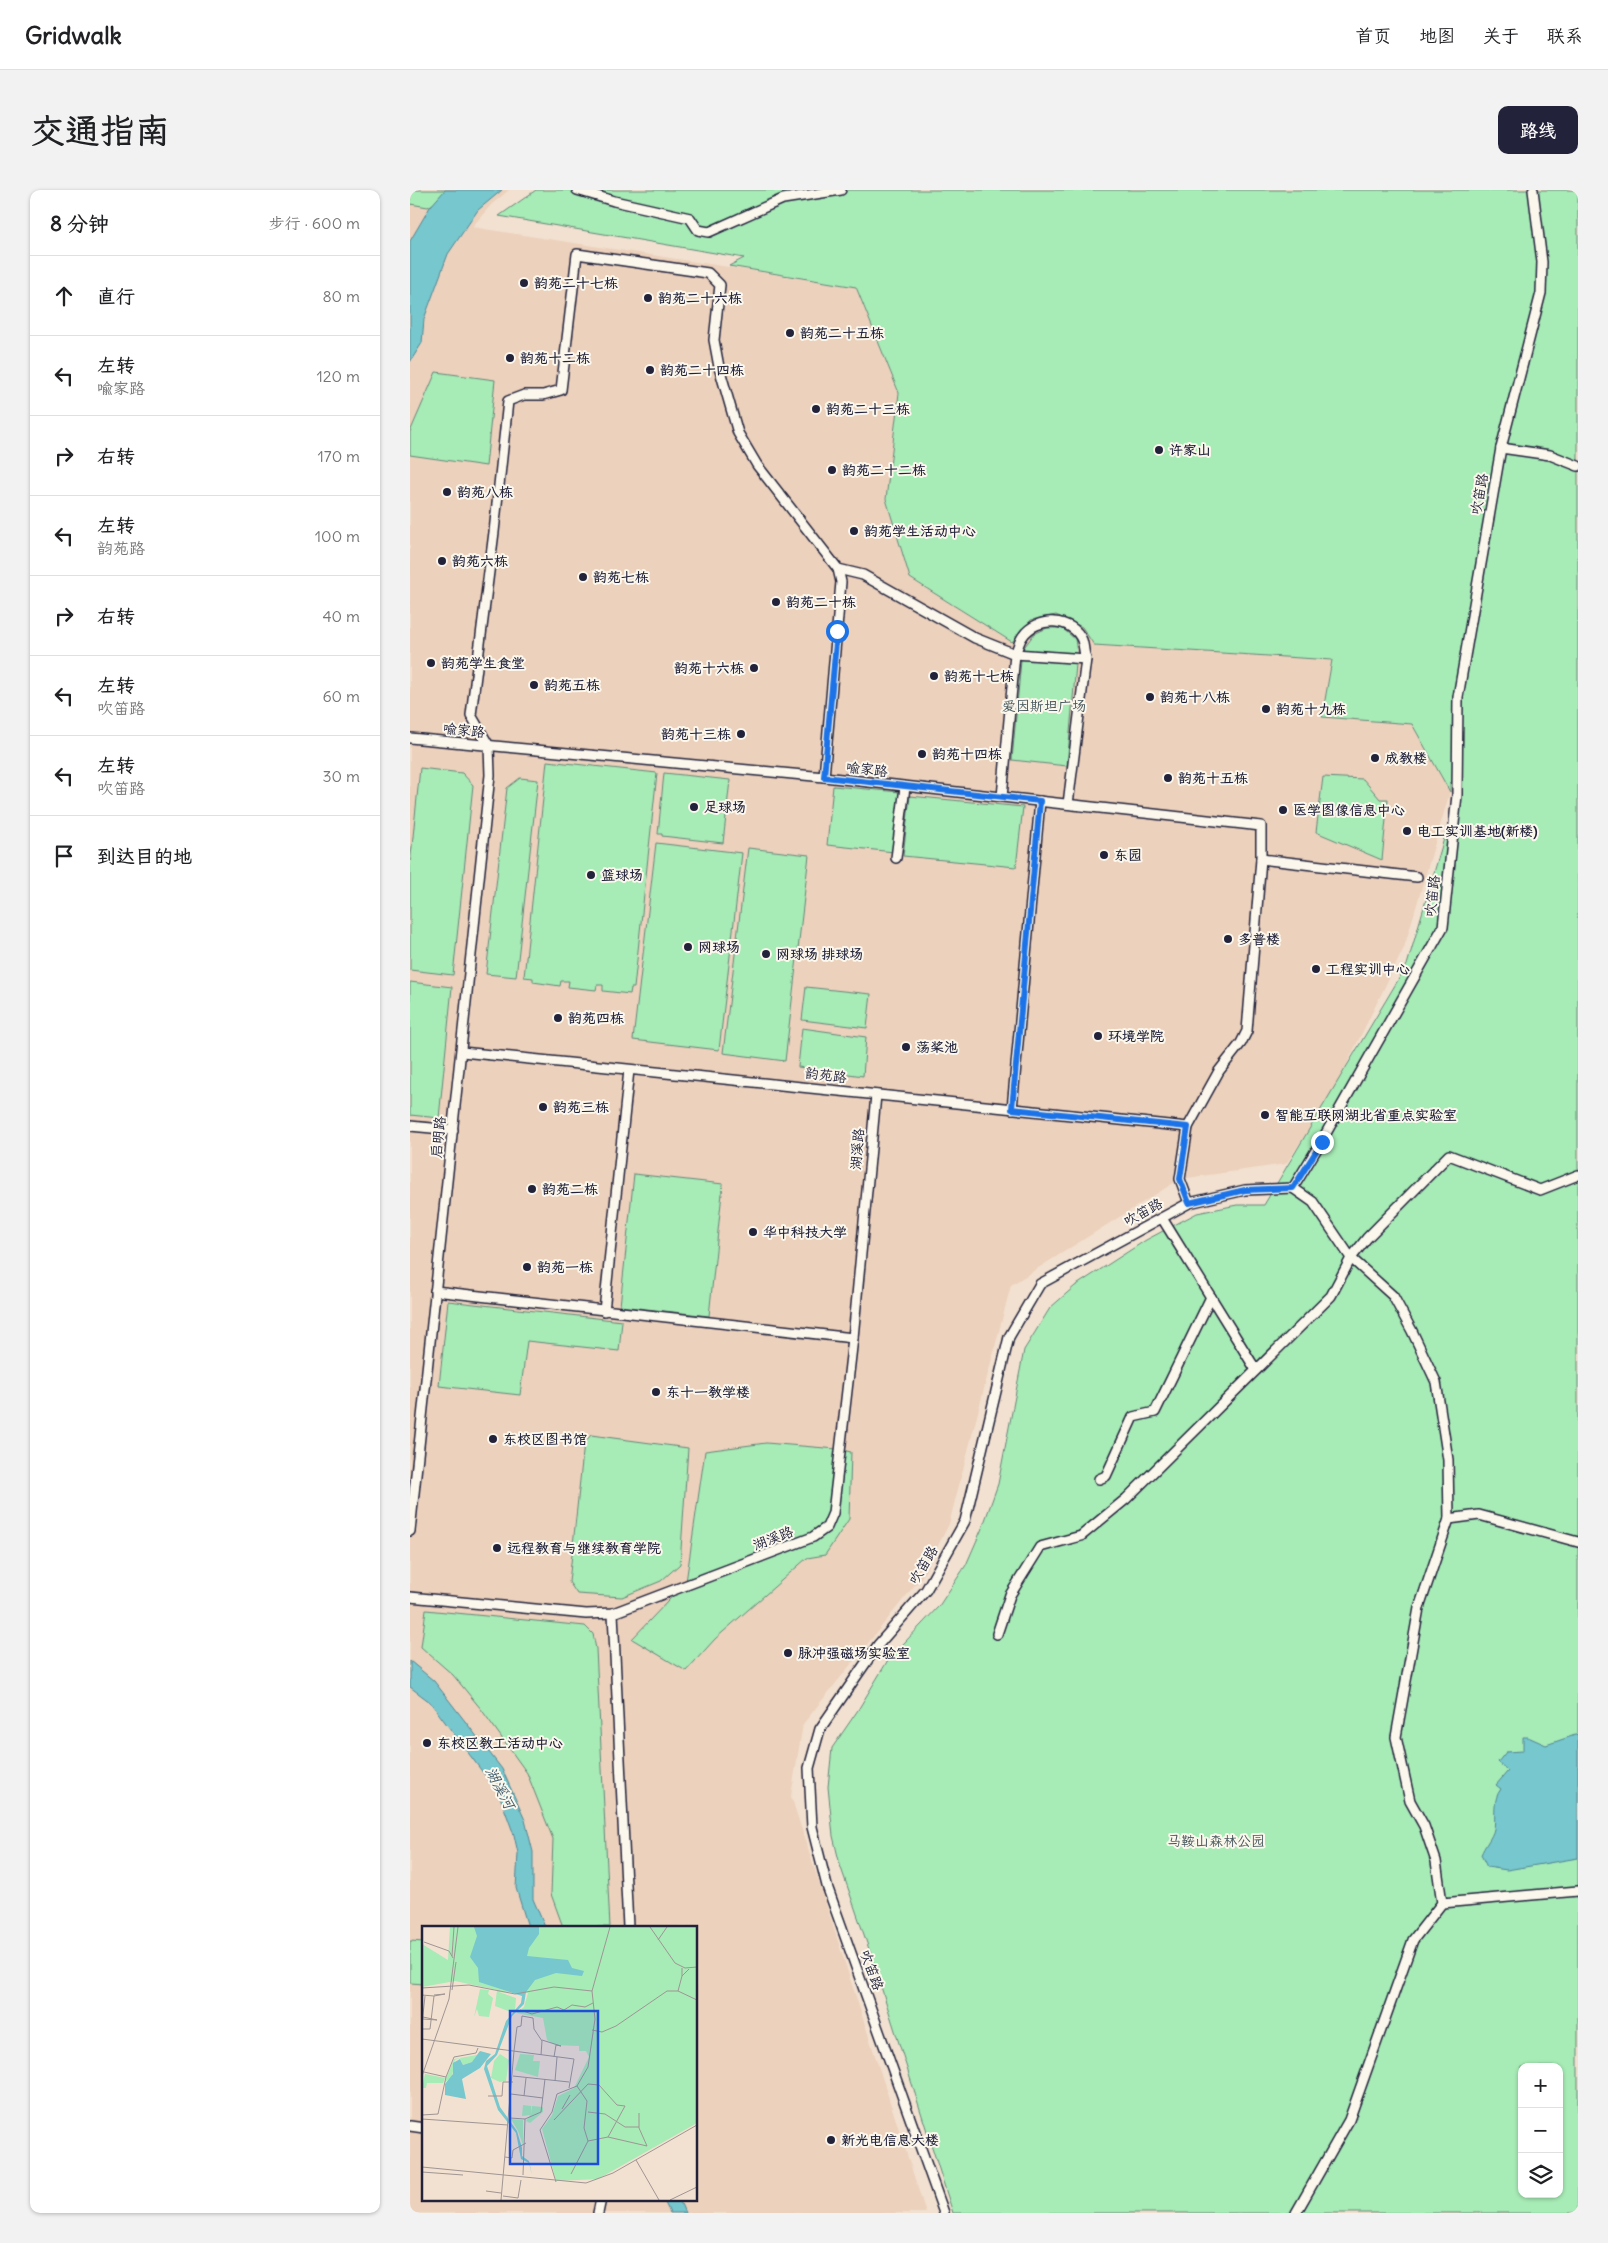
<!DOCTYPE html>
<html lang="zh">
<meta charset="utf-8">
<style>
:root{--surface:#fff;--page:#f2f2f2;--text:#202124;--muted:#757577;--line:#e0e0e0;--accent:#22223b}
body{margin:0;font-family:Delius,"LXGW WenKai TC",sans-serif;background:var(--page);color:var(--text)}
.controls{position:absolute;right:15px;bottom:15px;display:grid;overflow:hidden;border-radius:10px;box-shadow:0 1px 4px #0004}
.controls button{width:45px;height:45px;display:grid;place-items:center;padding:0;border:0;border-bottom:1px solid var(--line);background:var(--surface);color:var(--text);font:25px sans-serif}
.stop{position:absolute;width:15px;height:15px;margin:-11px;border:4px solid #1a73e8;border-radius:50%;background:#fff}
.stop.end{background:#1a73e8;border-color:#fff;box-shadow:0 1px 5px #0008}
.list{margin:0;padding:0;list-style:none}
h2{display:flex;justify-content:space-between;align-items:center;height:65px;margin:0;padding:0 20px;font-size:21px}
h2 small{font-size:16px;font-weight:400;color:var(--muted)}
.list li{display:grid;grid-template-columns:32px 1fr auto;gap:15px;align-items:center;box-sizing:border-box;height:80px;padding:0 20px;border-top:1px solid var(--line)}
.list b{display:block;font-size:19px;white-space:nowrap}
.list p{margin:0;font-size:16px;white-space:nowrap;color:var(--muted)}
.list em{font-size:16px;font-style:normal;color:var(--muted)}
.icon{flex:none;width:28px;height:28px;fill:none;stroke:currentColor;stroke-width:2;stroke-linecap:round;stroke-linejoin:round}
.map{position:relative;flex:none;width:1168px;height:2023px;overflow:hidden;border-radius:10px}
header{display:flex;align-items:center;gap:30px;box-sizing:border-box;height:70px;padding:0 25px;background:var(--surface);border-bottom:1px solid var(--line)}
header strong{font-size:24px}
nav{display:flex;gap:28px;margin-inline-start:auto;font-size:18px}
.intro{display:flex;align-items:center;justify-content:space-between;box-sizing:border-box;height:120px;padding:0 30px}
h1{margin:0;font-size:35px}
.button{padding:12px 22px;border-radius:10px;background:var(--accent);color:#fff;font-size:18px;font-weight:700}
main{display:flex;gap:30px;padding:0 30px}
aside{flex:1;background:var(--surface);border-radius:10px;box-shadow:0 1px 4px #0004}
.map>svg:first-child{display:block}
.built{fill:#ecd1bc;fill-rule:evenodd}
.green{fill:#a7ebb6;stroke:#648678;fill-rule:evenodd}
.water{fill:#76c7ce;stroke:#548593}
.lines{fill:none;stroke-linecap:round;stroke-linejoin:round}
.minor-casing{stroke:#22223b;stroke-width:12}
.minor{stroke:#fbf7ec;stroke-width:9}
.route{stroke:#1a73e8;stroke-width:6}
.poi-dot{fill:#22223b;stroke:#fbf7ec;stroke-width:2}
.labels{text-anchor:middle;stroke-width:4;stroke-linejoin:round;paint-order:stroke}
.poi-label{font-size:14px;font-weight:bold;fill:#22223b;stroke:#fbf7ec;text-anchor:start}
.street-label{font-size:14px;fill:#22223b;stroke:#fbf7ec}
.park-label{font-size:14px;fill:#43545a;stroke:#fbf7ec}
.water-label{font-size:15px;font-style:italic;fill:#3f5c6e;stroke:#fbf7ec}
.inset-road{fill:none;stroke:#9f9594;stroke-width:1}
.view{fill:#1d4ed8;fill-opacity:0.15;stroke:#1d4ed8;stroke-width:2.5}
.inset-edge{fill:none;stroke:#22223b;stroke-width:2.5}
</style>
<header>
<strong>Gridwalk</strong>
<nav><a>首页</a><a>地图</a><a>关于</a><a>联系</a></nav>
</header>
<div class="intro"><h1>交通指南</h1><a class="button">路线</a></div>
<main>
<aside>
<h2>8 分钟<small>步行 · 600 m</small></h2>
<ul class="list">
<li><svg class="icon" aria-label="ahead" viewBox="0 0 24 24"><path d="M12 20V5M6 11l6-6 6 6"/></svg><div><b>直行</b></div><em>80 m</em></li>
<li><svg class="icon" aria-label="left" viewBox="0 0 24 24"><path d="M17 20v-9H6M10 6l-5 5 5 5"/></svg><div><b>左转</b><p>喻家路</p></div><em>120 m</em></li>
<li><svg class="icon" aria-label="right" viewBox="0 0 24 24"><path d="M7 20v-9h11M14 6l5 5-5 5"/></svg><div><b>右转</b></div><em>170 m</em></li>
<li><svg class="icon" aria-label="left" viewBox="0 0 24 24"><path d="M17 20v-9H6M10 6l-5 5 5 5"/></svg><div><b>左转</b><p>韵苑路</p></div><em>100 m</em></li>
<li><svg class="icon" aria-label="right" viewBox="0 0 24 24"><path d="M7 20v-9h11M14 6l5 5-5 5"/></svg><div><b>右转</b></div><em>40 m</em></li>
<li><svg class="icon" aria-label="left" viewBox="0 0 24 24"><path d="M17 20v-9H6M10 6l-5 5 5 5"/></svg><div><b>左转</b><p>吹笛路</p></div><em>60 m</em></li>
<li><svg class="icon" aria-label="left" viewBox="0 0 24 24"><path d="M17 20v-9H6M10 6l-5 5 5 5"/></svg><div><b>左转</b><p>吹笛路</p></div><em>30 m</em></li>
<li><svg class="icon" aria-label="arrive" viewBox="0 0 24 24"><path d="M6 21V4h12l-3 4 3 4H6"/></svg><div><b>到达目的地</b></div></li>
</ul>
</aside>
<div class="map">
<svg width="1168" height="2023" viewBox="0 0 1168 2023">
<rect width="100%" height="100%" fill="#f2e1d0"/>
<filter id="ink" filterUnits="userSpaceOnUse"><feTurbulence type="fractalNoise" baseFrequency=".02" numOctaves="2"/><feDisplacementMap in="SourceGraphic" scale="10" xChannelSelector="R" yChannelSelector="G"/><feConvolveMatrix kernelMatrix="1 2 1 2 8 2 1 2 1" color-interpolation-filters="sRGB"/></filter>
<g filter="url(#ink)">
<!-- built -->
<path class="built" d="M 0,0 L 99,0 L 81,15 L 62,37 L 446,97 L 489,203 L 476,309 L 500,388 L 602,452 L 621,430 L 646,425 L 672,437 L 684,455 L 922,470 L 912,527 L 1002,534 L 1040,602 L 994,758 L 919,910 L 876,974 L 770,989 L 601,1095 L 539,1334 L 513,1385 L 393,1534 L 381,1606 L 516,2023 L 0,2023 ZM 14,1737 L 286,1737 L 286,2009 L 14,2009 Z"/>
<!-- green -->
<g class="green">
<path d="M 0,0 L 46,0 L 18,17 L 0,14 Z"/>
<path d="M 126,0 L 1168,0 L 1168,2023 L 543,2023 L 460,1762 L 430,1675 L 423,1646 L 418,1597 L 422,1558 L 448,1520 L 478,1470 L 529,1416 L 556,1375 L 573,1336 L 588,1294 L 614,1160 L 640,1118 L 665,1096 L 736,1050 L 787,1023 L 827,1015 L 854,1015 L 997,775 L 1047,604 L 1040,592 L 1040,602 L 1002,534 L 912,527 L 922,470 L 684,455 L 672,437 L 646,425 L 621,430 L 602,452 L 500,388 L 476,309 L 489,203 L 446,97 L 319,76 L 334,68 L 89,26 ZM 1112,1877 L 1149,1877 L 1149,2004 L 1112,2004 Z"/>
<path d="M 26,182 L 85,190 L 76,276 L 0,265 L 0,242 Z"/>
<path d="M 637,438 L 652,438 L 665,449 L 667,463 L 657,576 L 602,570 L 612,460 L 624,444 Z"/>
<path d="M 137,571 L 247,583 L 224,798 L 221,798 L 220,804 L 193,801 L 193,795 L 187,795 L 186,800 L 158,797 L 159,791 L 151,791 L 150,796 L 123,792 L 123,788 L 114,787 Z"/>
<path d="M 10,578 L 52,583 L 63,595 L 43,785 L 0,780 L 0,676 Z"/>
<path d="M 254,583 L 320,590 L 313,653 L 252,646 L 252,644 L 248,644 Z"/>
<path d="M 913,587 L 953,589 L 970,609 L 978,609 L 972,670 L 906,642 Z"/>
<path d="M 110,588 L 128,590 L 106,787 L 76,784 L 97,598 Z"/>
<path d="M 423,596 L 490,602 L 484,662 L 417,655 Z"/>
<path d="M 500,606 L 613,617 L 606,677 L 493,666 Z"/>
<path d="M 246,653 L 332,663 L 309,860 L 223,850 Z"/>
<path d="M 338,658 L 399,665 L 375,871 L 313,863 Z"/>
<path d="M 0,792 L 42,797 L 29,928 L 0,925 Z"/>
<path d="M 396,797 L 461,804 L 457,838 L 392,830 Z"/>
<path d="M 392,838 L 456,847 L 453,886 L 388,877 Z"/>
<path d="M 224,984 L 313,994 L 299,1126 L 210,1116 Z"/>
<path d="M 38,1111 L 212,1131 L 209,1161 L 117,1151 L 110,1205 L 29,1196 Z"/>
<path d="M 181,1245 L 278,1258 L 270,1374 L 251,1391 L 212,1407 L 167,1404 L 159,1392 L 174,1253 Z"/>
<path d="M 356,1253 L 427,1259 L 441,1262 L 439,1329 L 415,1365 L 397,1368 L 305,1449 L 276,1481 L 222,1449 L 276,1392 L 295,1261 Z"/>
<path d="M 16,1420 L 175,1436 L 183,1444 L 186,1459 L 200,1737 L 153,1737 L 141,1704 L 143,1649 L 117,1583 L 71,1519 L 43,1485 L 11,1457 Z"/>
<path d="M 0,1751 L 14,1752 L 14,1794 L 0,1793 Z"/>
</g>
<!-- water -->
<g class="water">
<path d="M 35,0 L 92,0 L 68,20 L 38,64 L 14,129 L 12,153 L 0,172 L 0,51 L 20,17 Z"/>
<path d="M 0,1471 L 24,1491 L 92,1579 L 115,1630 L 123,1662 L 123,1709 L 135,1737 L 118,1737 L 106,1698 L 108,1663 L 104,1645 L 89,1604 L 20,1512 L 0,1497 Z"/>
<path d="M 1168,1544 L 1168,1668 L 1097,1680 L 1077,1677 L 1071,1665 C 1074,1656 1082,1648 1084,1639 C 1086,1626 1082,1610 1091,1599 L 1086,1595 L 1098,1581 L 1088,1572 L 1096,1562 L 1113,1561 L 1113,1547 L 1118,1547 L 1136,1555 Z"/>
<path d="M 253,2009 L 269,2009 L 275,2023 L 260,2023 Z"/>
</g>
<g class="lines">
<defs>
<g id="minor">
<path d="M 167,0 L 204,11 L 280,28 L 288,40 L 299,42 L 373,9 L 431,0"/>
<path d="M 1091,258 L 1140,265 L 1168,276"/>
<path d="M 428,379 L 453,385 L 565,448 L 605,464 L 676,469"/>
<path d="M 0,548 L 414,587 L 851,636 L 851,669 L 837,841 L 831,853 L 809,881 L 778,937 L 770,989 L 779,1013"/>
<path d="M 592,607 L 605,464 C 608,458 609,451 613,446 C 627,426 662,427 672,450 C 674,456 674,464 676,469 L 658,614"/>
<path d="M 486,668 L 495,597"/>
<path d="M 851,669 L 1007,687"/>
<path d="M 52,862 L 778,937"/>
<path d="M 602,919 L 630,611"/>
<path d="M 0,936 L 43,940"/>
<path d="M 883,998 L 903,1012 L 941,1068 L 983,1106 L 1002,1141 L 1026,1192 L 1038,1270 L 1039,1329 L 1009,1418 L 986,1547 L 1000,1611 L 1014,1636 L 1026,1671 L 1032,1713 L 1003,1750 L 939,1930 L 886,2023"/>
<path d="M 752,1028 L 846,1180"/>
<path d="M 25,1101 L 443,1148"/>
<path d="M 194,1121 L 219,880"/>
<path d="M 689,1289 L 696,1286 L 723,1227 L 745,1222 L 801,1107"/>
<path d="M 1039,1329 L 1069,1325 L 1168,1352"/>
<path d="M 0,1341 L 80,585 L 79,556 L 61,525 L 84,342 L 98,211 L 114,205 L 133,205 L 151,200 L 167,64 L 298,83 L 310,95 L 304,150 L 309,177 L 328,243 L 347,275 L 428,379 L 431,392 L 414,587"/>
<path d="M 0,1407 L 176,1424 L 203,1423 L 403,1347 L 417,1337 L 423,1323 L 443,1148 L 466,905"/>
<path d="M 203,1423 L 218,1737"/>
<path d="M 587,1444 L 600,1405 L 630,1357 L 671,1346 L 716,1309 L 921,1106 L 941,1068 L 957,1048 L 1039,965 L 1130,1000 L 1168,985"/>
<path d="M 1032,1713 L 1168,1701"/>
<path d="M 0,1936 L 14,1938"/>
<path d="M 188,2023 L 191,2009"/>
<path d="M 534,2023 L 417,1696 L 402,1637 L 399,1578 L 410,1539 L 468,1455 L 516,1400 L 555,1331 L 599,1147 L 630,1094 L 779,1013 L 835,1000 L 883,998 L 911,952 L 1033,737 L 1047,605 L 1048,507 L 1091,258 L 1131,103 L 1132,72 L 1123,0"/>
</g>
</defs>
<!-- minor casing -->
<use href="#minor" class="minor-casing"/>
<!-- minor -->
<use href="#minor" class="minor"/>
</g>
</g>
<g class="lines" filter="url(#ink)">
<!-- route -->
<path class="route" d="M 427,441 L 414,587 L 630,611 L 602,919 L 778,937 L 770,989 L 779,1013 L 835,1000 L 883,998 L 912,952"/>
</g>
<!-- markers -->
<g class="poi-dot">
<circle cx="114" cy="93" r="5"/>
<circle cx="238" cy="108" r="5"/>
<circle cx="380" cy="143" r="5"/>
<circle cx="100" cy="168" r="5"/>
<circle cx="240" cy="180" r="5"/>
<circle cx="406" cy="219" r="5"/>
<circle cx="749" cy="260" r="5"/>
<circle cx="422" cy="280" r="5"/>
<circle cx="37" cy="302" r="5"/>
<circle cx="444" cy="341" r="5"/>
<circle cx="32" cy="371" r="5"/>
<circle cx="173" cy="387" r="5"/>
<circle cx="366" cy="412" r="5"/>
<circle cx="21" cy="473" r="5"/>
<circle cx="344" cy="478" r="5"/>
<circle cx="524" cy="486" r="5"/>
<circle cx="124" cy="495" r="5"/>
<circle cx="740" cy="507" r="5"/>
<circle cx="856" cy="519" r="5"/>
<circle cx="331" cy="544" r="5"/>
<circle cx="512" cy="564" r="5"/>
<circle cx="965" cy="568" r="5"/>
<circle cx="758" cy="588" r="5"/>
<circle cx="284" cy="617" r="5"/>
<circle cx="873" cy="620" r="5"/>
<circle cx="997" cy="641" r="5"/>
<circle cx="694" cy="665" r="5"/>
<circle cx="181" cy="685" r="5"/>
<circle cx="818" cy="749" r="5"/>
<circle cx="278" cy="757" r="5"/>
<circle cx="356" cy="764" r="5"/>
<circle cx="906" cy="779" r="5"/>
<circle cx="148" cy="828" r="5"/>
<circle cx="688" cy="846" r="5"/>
<circle cx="496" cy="857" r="5"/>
<circle cx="133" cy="917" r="5"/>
<circle cx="855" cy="925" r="5"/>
<circle cx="122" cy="999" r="5"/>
<circle cx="343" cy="1042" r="5"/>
<circle cx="117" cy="1077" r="5"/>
<circle cx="246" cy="1202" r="5"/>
<circle cx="83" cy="1249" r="5"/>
<circle cx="87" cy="1358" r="5"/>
<circle cx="378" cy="1463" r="5"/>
<circle cx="17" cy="1553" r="5"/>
<circle cx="421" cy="1950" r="5"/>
</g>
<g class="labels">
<!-- poi labels -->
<g class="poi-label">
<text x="124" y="98">韵苑二十七栋</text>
<text x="248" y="113">韵苑二十六栋</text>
<text x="390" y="148">韵苑二十五栋</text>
<text x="110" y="173">韵苑十二栋</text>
<text x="250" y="185">韵苑二十四栋</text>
<text x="416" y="224">韵苑二十三栋</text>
<text x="759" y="265">许家山</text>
<text x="432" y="285">韵苑二十二栋</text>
<text x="47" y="307">韵苑八栋</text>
<text x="454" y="346">韵苑学生活动中心</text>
<text x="42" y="376">韵苑六栋</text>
<text x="183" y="392">韵苑七栋</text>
<text x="376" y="417">韵苑二十栋</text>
<text x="31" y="478">韵苑学生食堂</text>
<text x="334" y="483" text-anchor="end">韵苑十六栋</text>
<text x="534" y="491">韵苑十七栋</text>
<text x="134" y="500">韵苑五栋</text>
<text x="750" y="512">韵苑十八栋</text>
<text x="866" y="524">韵苑十九栋</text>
<text x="321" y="549" text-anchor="end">韵苑十三栋</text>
<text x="522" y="569">韵苑十四栋</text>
<text x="975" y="573">成教楼</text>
<text x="768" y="593">韵苑十五栋</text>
<text x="294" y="622">足球场</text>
<text x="883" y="625">医学图像信息中心</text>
<text x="1007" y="646">电工实训基地(新楼)</text>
<text x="704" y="670">东园</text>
<text x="191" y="690">篮球场</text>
<text x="828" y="754">多普楼</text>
<text x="288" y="762">网球场</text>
<text x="366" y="769">网球场 排球场</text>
<text x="916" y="784">工程实训中心</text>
<text x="158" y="833">韵苑四栋</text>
<text x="698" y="851">环境学院</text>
<text x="506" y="862">荡桨池</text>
<text x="143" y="922">韵苑三栋</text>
<text x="865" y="930">智能互联网湖北省重点实验室</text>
<text x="132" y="1004">韵苑二栋</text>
<text x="353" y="1047">华中科技大学</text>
<text x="127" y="1082">韵苑一栋</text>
<text x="256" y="1207">东十一教学楼</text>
<text x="93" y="1254">东校区图书馆</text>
<text x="97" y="1363">远程教育与继续教育学院</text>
<text x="388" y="1468">脉冲强磁场实验室</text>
<text x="27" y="1558">东校区教工活动中心</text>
<text x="431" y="1955">新光电信息大楼</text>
</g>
<!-- street labels -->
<g class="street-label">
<text transform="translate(1069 304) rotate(-80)" y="5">吹笛路</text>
<text transform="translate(54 540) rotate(6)" y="5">喻家路</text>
<text transform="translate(457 579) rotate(7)" y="5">喻家路</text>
<text transform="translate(1022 706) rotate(-84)" y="5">吹笛路</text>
<text transform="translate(416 885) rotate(7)" y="5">韵苑路</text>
<text transform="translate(28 947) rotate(-84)" y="5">启明路</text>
<text transform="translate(447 959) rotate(-85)" y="5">湖溪路</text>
<text transform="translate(733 1022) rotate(-29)" y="5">吹笛路</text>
<text transform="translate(363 1348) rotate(-21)" y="5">湖溪路</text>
<text transform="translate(513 1375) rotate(-59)" y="5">吹笛路</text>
<text transform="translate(462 1780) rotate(70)" y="5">吹笛路</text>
</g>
<!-- park labels -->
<g class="park-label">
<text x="634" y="521">爱因斯坦广场</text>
<text x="806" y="1656">马鞍山森林公园</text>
</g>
<!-- water labels -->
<g class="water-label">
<text transform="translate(90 1598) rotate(62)" y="5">湖溪河</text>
</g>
</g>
<!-- overview -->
<g transform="translate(12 1736)">
<rect width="275" height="275" fill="#f2e1d0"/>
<path d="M 28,1 L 275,1 L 275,197 L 176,253 L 134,255 L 120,203 L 130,189 L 136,170 L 152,162 L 167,131 L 164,125 L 157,125 L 157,120 L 133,119 L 125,114 L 121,92 L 94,87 L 102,81 L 106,67 L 77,66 L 94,72 L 93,84 L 89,86 L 73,80 L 75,64 L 33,55 L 0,61 L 0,18 L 26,34 ZM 58,63 L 67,64 L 66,68 L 71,72 L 67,91 L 57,90 L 55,83 L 52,91 ZM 58,125 L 54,134 L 50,136 L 41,139 L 38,132 L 33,134 L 30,151 L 22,157 L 32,133 L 55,129 ZM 78,128 L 87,134 L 84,155 L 78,156 L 69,152 L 72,135 ZM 98,128 L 112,129 L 111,135 L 118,135 L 116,151 L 93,144 ZM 3,148 L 23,152 L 21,157 L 5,157 L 4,162 L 0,162 ZM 101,179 L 109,180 L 109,188 L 110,180 L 121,181 L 121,186 L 108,197 L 104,195 L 108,189 L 100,190 ZM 89,193 L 101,194 L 101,219 L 96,205 Z" fill="#a7ebb6"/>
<path d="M 52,1 L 117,1 L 117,8 L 107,22 L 105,30 L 146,34 L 150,42 L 162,45 L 160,50 L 134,47 L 113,54 L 104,66 L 102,78 L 90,90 L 75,129 L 65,140 L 78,181 L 95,205 L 100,222 L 100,230 L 107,235 L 110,249 L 107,237 L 99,233 L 94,207 L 76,184 L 62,143 L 64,135 L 73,128 L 84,95 L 99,77 L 100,70 L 57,56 L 56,42 L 48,31 L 55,10 ZM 58,125 L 69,128 L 58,142 L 40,153 L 44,173 L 23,169 L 23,158 L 31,148 L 31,137 L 38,133 L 41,139 L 50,136 Z" fill="#76c7ce"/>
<path class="inset-road" d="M 228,1 L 253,37 L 263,42 L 275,41M 236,14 L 245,1M 2,16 L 27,25 L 31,32M 30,30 L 32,1M 260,42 L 260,50 L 267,43M 0,62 L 47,59 L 93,68 L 132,61 L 170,65M 30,64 L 34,36M 256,65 L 260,50M 0,69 L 12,70 L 8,103 L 0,103M 12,70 L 23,68 L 12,69M 98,84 L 110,88 L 135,81 L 142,84 L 150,79 L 163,81 L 171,77M 1,93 L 15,94 L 1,91M 0,98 L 3,70M 170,104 L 180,106 L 194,100 L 245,65 L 256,65 L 275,74M 0,113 L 152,133 L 147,162M 120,114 L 139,120M 132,131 L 134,119 L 139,120M 2,146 L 24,151 L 32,131 L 54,127 L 56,122M 0,150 L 27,73 L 36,1M 91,150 L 147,156M 133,155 L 135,131M 89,168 L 121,172M 66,170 L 80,170 L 81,156 L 91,156M 102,170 L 104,152M 140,183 L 148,169M 166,186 L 183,188 L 203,201 L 217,201M 0,189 L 16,188 L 24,151M 88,192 L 103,193 L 119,186 L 123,153M 0,193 L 86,199M 132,194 L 166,158 L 177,159 L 195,179 L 203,180M 186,211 L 225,220 L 217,202 L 217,187M 166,215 L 186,211 L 203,180M 83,231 L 90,232 L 91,224 L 104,217M 214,234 L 237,274M 0,241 L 164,257 L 191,247 L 275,199M 0,246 L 41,249M 149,248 L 166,215 L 162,202 L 165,175 L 155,160M 101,249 L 103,193M 134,256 L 118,204 L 130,186 L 135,168 L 155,160 L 166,141 L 173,93 L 170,65 L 188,1M 64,265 L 79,267M 81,270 L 96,272 L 99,254M 79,274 L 92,125 L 95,101 L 99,100 L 100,90 L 111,92 L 112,103 L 120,115 L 119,129M 248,274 L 275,261"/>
<path class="view" d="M 88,85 L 176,85 L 176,238 L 88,238 Z"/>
<rect width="275" height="275" class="inset-edge"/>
</g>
</svg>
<div class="controls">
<button>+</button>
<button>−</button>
<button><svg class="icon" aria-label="layers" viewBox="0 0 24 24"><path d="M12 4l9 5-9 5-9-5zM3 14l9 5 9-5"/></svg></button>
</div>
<div class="stop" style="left:427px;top:441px"></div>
<div class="stop end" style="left:912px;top:952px"></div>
</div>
</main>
